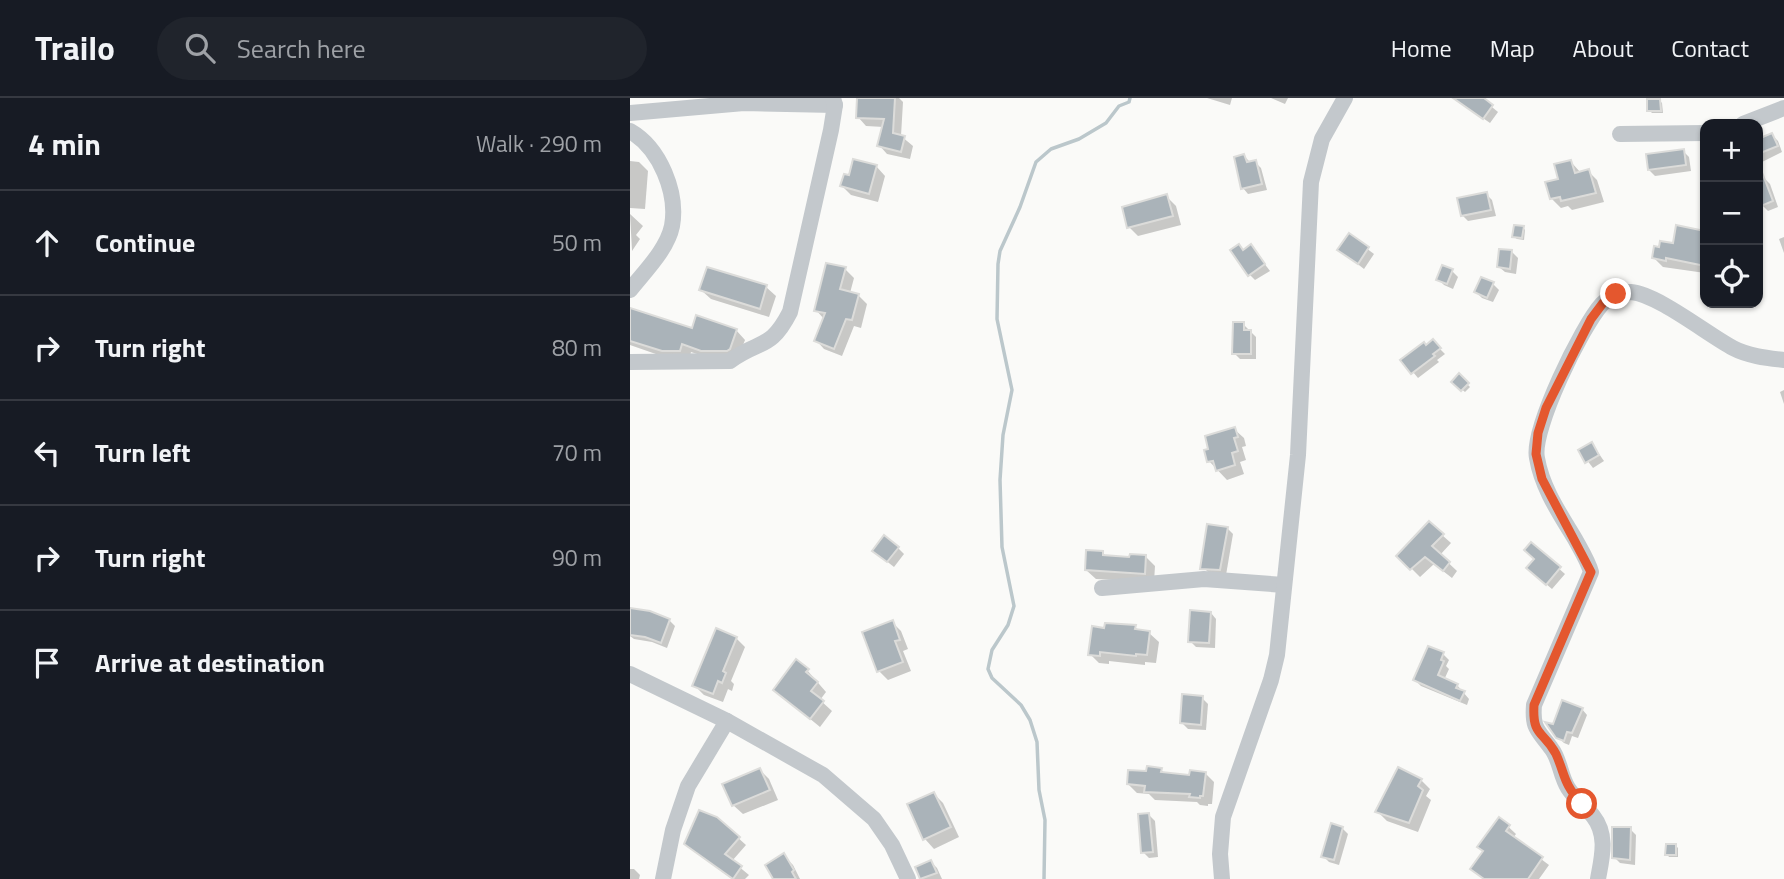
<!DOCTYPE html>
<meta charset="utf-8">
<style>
:root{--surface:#171b24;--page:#20242c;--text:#f1f3f6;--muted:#9ea1a6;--line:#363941}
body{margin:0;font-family:"Titillium Web",sans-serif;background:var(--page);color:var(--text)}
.controls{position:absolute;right:21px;top:21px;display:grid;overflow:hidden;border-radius:14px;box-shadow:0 2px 5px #0004}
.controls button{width:63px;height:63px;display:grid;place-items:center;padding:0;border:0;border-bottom:2px solid var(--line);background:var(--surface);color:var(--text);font:35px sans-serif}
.stop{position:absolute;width:21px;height:21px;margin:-16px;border:5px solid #e4572e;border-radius:50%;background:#fff}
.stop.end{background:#e4572e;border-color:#fff;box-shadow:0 2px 7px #0008}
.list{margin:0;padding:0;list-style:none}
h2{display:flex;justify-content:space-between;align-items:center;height:91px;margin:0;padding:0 28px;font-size:30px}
h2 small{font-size:23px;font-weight:400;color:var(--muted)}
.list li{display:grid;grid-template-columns:46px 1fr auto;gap:21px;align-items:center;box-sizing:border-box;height:105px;padding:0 28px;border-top:2px solid var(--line)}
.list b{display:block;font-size:26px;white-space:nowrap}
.list em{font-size:23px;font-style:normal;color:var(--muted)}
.icon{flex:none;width:38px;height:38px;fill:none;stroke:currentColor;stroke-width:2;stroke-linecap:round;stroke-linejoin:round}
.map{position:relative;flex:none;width:1154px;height:781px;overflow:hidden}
header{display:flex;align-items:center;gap:42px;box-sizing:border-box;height:98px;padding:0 35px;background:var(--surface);border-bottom:2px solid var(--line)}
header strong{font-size:33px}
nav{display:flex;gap:38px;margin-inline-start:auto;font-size:24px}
.search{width:490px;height:63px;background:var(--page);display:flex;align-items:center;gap:18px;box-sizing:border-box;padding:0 24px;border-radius:38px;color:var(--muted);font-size:26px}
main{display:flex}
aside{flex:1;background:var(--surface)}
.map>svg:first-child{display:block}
.shadow{fill:#0003}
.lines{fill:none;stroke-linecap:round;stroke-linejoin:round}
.stream{stroke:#bbc7cb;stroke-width:3.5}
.building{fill:#aab3b9;stroke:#dcdcda;stroke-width:2}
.street{stroke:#c3c8cc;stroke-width:16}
.route{stroke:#e4572e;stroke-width:9}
</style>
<header>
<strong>Trailo</strong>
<div class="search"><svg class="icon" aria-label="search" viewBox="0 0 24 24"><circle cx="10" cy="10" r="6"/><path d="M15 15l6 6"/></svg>Search here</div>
<nav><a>Home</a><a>Map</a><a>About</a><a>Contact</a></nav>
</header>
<main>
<aside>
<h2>4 min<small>Walk · 290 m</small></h2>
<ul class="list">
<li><svg class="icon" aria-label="ahead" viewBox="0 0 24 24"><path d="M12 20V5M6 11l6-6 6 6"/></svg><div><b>Continue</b></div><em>50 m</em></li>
<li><svg class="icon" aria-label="right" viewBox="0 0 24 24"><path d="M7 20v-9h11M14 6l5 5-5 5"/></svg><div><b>Turn right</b></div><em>80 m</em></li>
<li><svg class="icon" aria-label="left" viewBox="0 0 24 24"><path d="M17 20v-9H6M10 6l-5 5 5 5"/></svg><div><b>Turn left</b></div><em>70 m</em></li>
<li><svg class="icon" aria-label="right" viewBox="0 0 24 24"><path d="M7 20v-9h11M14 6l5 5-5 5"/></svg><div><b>Turn right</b></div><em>90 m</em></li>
<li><svg class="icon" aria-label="arrive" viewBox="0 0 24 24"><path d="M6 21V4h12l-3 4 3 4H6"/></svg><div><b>Arrive at destination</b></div></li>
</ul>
</aside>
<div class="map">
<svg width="1154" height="781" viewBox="0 0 1154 781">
<rect width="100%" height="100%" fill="#fafaf8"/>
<!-- shadow -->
<g class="shadow">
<path d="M 228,0 L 269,0 L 273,4 L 271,38 L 283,48 L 280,61 L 257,56 L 249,47 L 254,29 L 236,28 L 228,19 Z"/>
<path d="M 577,0 L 602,0 L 600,7 Z"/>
<path d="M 641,0 L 658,0 L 655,6 Z"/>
<path d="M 824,0 L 851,0 L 868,14 L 860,25 Z"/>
<path d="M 1030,3 L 1032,5 L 1033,15 L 1022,15 L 1019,12 Z"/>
<path d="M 1142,37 L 1148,43 L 1152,54 L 1128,66 L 1128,42 Z"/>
<path d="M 1053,53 L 1059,59 L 1061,73 L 1025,78 L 1019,72 Z"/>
<path d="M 614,58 L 621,65 L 625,64 L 631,70 L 637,92 L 618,96 L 613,90 Z"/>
<path d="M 0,63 L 9,64 L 18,73 L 15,111 L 0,110 Z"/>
<path d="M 941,64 L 951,75 L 958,73 L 967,82 L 974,104 L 942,112 L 938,108 L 931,110 L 921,100 Z"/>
<path d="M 246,68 L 255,78 L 248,104 L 221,97 L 212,88 L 220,79 Z"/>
<path d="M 1134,80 L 1140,86 L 1148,109 L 1138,113 L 1132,107 L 1128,94 L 1128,82 Z"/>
<path d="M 856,96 L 862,102 L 866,118 L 838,123 L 832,117 Z"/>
<path d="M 536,98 L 546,108 L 551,127 L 508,138 L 499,129 Z"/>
<path d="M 0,116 L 13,128 L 6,137 L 10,141 L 2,153 Z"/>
<path d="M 893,129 L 895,132 L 894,142 L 887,141 L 884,139 Z"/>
<path d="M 1047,129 L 1075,134 L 1075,175 L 1033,169 L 1024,160 L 1044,147 Z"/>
<path d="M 720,138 L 744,156 L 734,171 L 710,152 Z"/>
<path d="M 1154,139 L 1154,155 L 1149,141 Z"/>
<path d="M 621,148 L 640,173 L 625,182 L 619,176 L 614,153 Z"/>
<path d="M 882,154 L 888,160 L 886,176 L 875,174 L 869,169 Z"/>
<path d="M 215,171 L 224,180 L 220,195 L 228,197 L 237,206 L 231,230 L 224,228 L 212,258 L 194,251 L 186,242 L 194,221 L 186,212 Z"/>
<path d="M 822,173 L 828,179 L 823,191 L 814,187 L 808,181 Z"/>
<path d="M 863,186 L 869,192 L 863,204 L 852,200 L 846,194 Z"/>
<path d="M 136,189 L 146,198 L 139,219 L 81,201 L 71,192 Z"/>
<path d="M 0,215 L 63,232 L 106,232 L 115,242 L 108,260 L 82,261 L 61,254 L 59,262 L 43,262 L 0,247 Z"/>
<path d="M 613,226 L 626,239 L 626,261 L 610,261 L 604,255 Z"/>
<path d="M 803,244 L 815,256 L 807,262 L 809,264 L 788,280 L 773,262 Z"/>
<path d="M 829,278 L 840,289 L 835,294 L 823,284 Z"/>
<path d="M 1154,292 L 1154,306 L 1150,294 Z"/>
<path d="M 604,331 L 614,340 L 616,348 L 612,349 L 616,362 L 610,364 L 614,376 L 597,382 L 579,363 Z"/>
<path d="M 962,346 L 974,363 L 963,370 L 950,353 Z"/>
<path d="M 597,430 L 603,436 L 596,477 L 579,475 L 573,469 Z"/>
<path d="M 812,437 L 821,445 L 810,457 L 827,473 L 822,480 L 804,466 L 790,479 L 769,458 Z"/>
<path d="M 901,446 L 935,476 L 922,491 L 903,475 L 906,461 Z"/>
<path d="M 268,450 L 274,456 L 264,469 L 250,458 Z"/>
<path d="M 473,455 L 477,459 L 501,461 L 516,459 L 525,468 L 524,484 L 466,481 L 456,472 Z"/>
<path d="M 581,515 L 586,521 L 585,550 L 566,549 L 560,543 Z"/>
<path d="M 0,520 L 39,522 L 45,528 L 37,550 L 22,544 L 4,541 L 0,538 Z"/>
<path d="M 262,524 L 271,533 L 278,551 L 273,553 L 281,573 L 258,582 L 249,573 Z"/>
<path d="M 505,529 L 510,534 L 519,535 L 529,544 L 526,565 L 515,564 L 515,567 L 479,563 L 479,566 L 469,565 L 460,556 L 476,532 Z"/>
<path d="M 106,540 L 115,549 L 101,583 L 104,586 L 102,593 L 98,591 L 93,604 L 74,597 L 64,587 Z"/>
<path d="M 813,556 L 819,562 L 816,568 L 819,571 L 814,582 L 827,587 L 839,601 L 837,607 L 791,588 L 785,582 Z"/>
<path d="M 177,572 L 196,594 L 190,602 L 202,613 L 190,629 L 145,592 Z"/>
<path d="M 572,600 L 578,606 L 576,632 L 558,631 L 552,625 Z"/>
<path d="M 952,611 L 957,617 L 948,640 L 942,638 L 939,647 L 934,645 L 928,639 L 924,628 Z"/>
<path d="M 130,672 L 139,681 L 148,702 L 113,716 L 103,707 Z"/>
<path d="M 531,672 L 536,676 L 561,679 L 575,675 L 584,684 L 582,706 L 578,706 L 578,708 L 570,707 L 567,704 L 525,702 L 519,696 L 507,695 L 498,686 L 518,675 Z"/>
<path d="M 791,682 L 800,691 L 796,698 L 801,702 L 788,734 L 757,723 L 748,714 Z"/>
<path d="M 304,696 L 313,705 L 329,739 L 304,751 L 295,741 Z"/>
<path d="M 519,717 L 525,723 L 528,759 L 519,760 L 513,754 Z"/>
<path d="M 86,720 L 116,747 L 102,763 L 119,777 L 115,781 L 102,781 L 64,753 Z"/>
<path d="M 870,721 L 886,736 L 883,740 L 919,767 L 909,781 L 854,781 L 843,771 L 855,754 Z"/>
<path d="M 712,730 L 718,736 L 709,767 L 699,764 L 693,758 Z"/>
<path d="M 1000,731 L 1006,737 L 1005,767 L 990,765 L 984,759 Z"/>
<path d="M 1046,748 L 1048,750 L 1048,759 L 1039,759 L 1037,756 Z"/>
<path d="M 154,758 L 163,767 L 170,781 L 145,781 Z"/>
<path d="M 301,764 L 307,770 L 312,781 L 292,781 L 287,770 Z"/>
<path d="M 0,771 L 4,771 L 10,777 L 9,781 L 0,781 Z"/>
</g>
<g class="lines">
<!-- stream -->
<path class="stream" d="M 414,781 L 415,722 L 409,692 L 407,644 L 400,622 L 391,607 L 362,580 L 358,571 L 362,552 L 378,527 L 384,508 L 372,449 L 370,382 L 373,337 L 382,292 L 367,221 L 368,166 L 370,153 L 390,109 L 406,64 L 421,51 L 449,41 L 476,25 L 489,8 L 499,4 L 500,0"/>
</g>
<!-- building -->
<g class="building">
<path d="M 227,0 L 265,0 L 263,35 L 275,38 L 271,54 L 247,48 L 254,21 L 226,20 Z"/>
<path d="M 823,0 L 854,0 L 863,7 L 853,21 Z"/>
<path d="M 1017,1 L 1030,1 L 1031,13 L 1017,13 Z"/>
<path d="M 1142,35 L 1148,48 L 1128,56 L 1128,41 Z"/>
<path d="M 1054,51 L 1056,67 L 1018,72 L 1016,56 Z"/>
<path d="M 614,56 L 617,64 L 626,62 L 632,86 L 611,91 L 604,59 Z"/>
<path d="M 223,61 L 247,67 L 239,96 L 210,88 L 214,76 L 219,77 Z"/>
<path d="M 941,62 L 945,75 L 959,71 L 966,95 L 931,103 L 930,99 L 920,101 L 915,84 L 928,81 L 924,66 Z"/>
<path d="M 1128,64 L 1143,103 L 1131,108 L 1128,99 Z"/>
<path d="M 857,94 L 861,112 L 831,118 L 827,100 Z"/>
<path d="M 537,96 L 543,118 L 497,130 L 492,109 Z"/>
<path d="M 884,127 L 894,128 L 892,140 L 882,139 Z"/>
<path d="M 1046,127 L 1075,133 L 1075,168 L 1036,160 L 1036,163 L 1022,160 L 1024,148 L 1029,149 L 1030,143 L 1043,145 Z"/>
<path d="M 719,135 L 739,149 L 728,166 L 707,152 Z"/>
<path d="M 609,146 L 613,152 L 621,146 L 635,166 L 618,178 L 600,152 Z"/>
<path d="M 869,151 L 882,152 L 880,171 L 867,169 Z"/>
<path d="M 196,165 L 216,169 L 210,191 L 229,196 L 222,222 L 216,221 L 204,251 L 184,243 L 195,215 L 184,213 Z"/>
<path d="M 812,167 L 823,171 L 817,186 L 806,182 Z"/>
<path d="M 77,169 L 137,187 L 130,211 L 69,192 Z"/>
<path d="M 851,179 L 864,184 L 857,200 L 844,194 Z"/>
<path d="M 0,210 L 62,230 L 66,217 L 107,231 L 100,251 L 97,253 L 71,253 L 52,246 L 50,253 L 32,253 L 0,243 Z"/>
<path d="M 603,224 L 614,224 L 614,232 L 621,232 L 621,256 L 602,256 Z"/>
<path d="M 803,241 L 811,250 L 803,256 L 805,258 L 781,276 L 770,262 L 794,244 L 796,247 Z"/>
<path d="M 829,275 L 839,285 L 831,293 L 821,284 Z"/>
<path d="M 605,329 L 608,339 L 604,340 L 608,353 L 602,355 L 605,367 L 586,373 L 583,363 L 577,364 L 574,352 L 578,351 L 575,338 Z"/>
<path d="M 962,344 L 969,357 L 955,365 L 948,352 Z"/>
<path d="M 799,423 L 814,436 L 802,448 L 820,464 L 813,473 L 795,459 L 780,472 L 766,458 Z"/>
<path d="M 577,426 L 598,429 L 590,472 L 570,471 Z"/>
<path d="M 254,437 L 269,449 L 257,464 L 242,453 Z"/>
<path d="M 901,444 L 931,469 L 916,487 L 896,470 L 904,461 L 894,452 Z"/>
<path d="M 456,452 L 473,453 L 473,457 L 499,459 L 500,456 L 516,457 L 515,476 L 455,472 Z"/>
<path d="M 0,510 L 20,513 L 40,521 L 31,545 L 15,539 L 0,537 Z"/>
<path d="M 560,512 L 581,514 L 579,545 L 558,544 Z"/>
<path d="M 263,522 L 270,542 L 265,543 L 273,564 L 247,574 L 232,534 Z"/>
<path d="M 475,525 L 506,527 L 505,531 L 520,533 L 517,557 L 506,556 L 506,558 L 470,554 L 470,558 L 458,557 L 462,528 L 474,530 Z"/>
<path d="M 86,530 L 107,539 L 93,573 L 96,575 L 92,585 L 88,583 L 83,596 L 62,588 Z"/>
<path d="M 798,548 L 814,554 L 811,562 L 814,563 L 808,577 L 828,586 L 826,590 L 835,593 L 830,603 L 783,582 Z"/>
<path d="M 166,561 L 179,571 L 176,574 L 188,584 L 181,593 L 194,603 L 180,621 L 143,592 Z"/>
<path d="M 552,596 L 573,598 L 571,627 L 550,625 Z"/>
<path d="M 932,602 L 953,610 L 942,635 L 937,634 L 934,643 L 926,640 L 915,624 L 923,626 Z"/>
<path d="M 517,668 L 532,670 L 531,674 L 559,677 L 560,672 L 576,674 L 573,698 L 570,698 L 570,700 L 559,699 L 560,696 L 514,694 L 515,688 L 497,686 L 498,672 L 516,673 Z"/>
<path d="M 768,669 L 792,681 L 788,688 L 793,692 L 779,725 L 745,714 Z"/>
<path d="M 130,670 L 140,692 L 102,708 L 92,686 Z"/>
<path d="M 304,694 L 321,729 L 293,742 L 277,706 Z"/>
<path d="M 69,712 L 87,719 L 110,739 L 95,756 L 112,768 L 103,781 L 54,746 Z"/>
<path d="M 519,715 L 523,754 L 511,755 L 508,716 Z"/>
<path d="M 869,719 L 880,727 L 876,733 L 913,759 L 898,781 L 854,781 L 840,771 L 853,753 L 847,749 Z"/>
<path d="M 701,725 L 713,729 L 704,762 L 691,759 Z"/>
<path d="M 982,729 L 1001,729 L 1000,762 L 982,760 Z"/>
<path d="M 1036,746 L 1046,746 L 1046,757 L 1035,757 Z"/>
<path d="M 154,755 L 164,772 L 162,774 L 166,781 L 143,781 L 135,767 Z"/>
<path d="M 301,762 L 307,775 L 290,781 L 285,769 Z"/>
</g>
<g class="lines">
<!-- street -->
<g class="street">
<path d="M 0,15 L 114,5 L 205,7"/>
<path d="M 1113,26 L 1154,10"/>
<path d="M 0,33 C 30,50 48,95 42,128 C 37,152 14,174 0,192"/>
<path d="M 990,36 L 1075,35"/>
<path d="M 0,264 L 100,263 C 130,241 140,253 160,214 L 201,32 L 205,7 L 203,0"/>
<path d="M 472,490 L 574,481 L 654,487"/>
<path d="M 0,576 L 97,623 L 193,677 L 244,721 L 262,747 L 278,781"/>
<path d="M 33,781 L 43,732 L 58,688 L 97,623"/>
<path d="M 592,781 L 590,756 L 593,719 L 641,582 L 647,557 L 668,357 L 681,84 L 692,41 L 715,0"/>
<path d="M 968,781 C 972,759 978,737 963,718 C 955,708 945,701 938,690 C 930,677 930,661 921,650 C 908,632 902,631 904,607 L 961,474 C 958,463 951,452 945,441 C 930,416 912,390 907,360 C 901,332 952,228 972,206 C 979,199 990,194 1001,194 C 1027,196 1077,236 1103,250 C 1118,258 1137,260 1154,262"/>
</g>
</g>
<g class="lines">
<!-- route -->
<path class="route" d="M 952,706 C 933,685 936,679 926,656 C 914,633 902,639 904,607 L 961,474 L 912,381 L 906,356 L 908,335 L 916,310 L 961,221 L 973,205 L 986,196"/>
</g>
</svg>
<div class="controls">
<button>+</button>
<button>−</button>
<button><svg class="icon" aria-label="locate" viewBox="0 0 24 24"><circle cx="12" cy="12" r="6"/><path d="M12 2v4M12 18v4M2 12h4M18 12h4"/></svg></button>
</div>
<div class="stop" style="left:952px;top:706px"></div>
<div class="stop end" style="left:986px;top:196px"></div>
</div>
</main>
